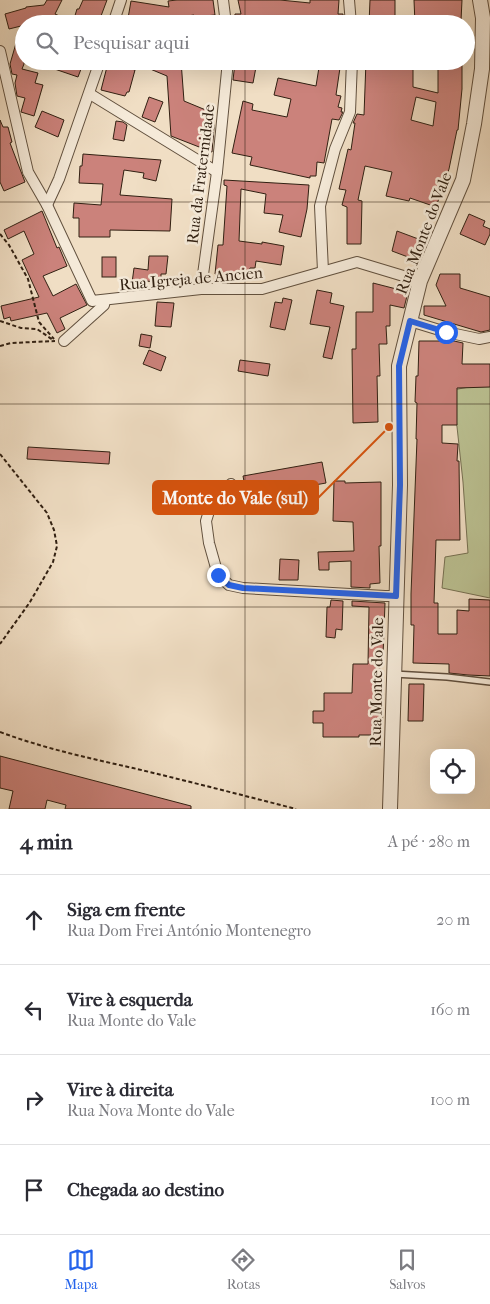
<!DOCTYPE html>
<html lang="pt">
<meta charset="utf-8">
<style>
:root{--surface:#fff;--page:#f7f7f7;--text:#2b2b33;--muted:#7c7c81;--line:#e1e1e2;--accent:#2563eb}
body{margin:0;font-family:"IM FELL French Canon",serif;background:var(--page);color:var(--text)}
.controls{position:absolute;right:15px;bottom:15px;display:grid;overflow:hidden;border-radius:10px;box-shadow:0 5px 20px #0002}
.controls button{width:45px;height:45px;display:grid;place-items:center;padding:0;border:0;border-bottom:1px solid var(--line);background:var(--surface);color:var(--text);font:25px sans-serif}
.stop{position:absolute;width:15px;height:15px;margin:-11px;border:4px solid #2563eb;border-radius:50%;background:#fff}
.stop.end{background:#2563eb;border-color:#fff;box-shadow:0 1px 5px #0008}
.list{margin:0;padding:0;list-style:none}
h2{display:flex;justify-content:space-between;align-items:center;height:65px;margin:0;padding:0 20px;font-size:21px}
h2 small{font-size:16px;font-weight:400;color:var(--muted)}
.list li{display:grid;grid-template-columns:32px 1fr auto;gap:15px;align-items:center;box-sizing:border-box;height:90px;padding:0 20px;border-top:1px solid var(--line)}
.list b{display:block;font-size:19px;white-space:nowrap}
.list p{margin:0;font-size:16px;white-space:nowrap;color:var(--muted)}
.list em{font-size:16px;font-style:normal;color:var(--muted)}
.icon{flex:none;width:28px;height:28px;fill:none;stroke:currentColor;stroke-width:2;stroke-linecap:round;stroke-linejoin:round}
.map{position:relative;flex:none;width:490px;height:809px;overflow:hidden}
.search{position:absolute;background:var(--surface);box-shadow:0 5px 20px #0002;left:15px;right:15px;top:15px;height:55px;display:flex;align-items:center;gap:12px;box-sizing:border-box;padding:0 18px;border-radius:28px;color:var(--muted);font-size:19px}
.sheet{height:425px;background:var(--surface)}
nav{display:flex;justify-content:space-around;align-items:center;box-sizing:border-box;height:70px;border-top:1px solid var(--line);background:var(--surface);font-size:14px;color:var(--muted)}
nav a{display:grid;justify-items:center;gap:2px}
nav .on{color:var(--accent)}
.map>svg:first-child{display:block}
.green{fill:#bbc192;stroke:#767052}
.building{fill:#cb827b;stroke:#312012;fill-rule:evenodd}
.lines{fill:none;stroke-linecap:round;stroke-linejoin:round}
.service-casing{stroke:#61503e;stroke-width:8}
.minor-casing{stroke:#61503e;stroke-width:12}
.tertiary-casing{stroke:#61503e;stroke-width:16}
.path{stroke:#312012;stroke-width:2;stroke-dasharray:4 2.5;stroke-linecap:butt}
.service{stroke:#f5ead9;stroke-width:5}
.minor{stroke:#f5ead9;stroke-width:10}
.tertiary{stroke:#f5ead9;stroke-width:14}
.route{stroke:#2563eb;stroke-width:6}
.grid{fill:none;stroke:#312012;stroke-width:1;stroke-opacity:0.55}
.labels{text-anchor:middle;stroke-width:5;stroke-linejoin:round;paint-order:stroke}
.street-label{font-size:16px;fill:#312012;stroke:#f5ead9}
.leader{fill:none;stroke:#d6530d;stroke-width:2}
.callout-dot{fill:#d6530d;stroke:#f5ead9;stroke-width:2}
.callout{fill:#d6530d;stroke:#d6530d;stroke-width:2}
.callout-label{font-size:18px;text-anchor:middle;font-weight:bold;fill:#fff}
</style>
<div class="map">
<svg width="490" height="809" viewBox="0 0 490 809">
<rect width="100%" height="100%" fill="#f0dec4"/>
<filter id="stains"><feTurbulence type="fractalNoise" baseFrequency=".004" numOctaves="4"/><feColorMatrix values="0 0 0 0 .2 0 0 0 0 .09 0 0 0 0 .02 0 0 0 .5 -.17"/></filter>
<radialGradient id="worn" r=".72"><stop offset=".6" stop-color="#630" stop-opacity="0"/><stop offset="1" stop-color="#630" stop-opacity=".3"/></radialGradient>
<!-- green -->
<path class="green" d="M 490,383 L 490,598 L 442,588 L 445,557 L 468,553 L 463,482 L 453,390 Z"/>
<!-- building -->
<g class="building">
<path d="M 47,0 L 62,0 L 55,14 L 73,22 L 77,9 L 79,9 L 83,0 L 107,0 L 98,24 L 24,24 L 24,64 L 22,69 L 38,73 L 35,83 L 43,85 L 34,116 L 21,112 L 25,98 L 17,96 L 15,83 L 17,75 L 12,74 L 10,64 L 21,26 L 9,29 L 5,14 L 26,8 L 26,7 L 44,5 Z"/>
<path d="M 177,0 L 213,0 L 215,15 L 194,17 L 194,15 L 167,19 L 157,17 L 156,24 L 127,24 L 131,1 L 169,7 L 168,1 Z"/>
<path d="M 238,0 L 280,0 L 310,3 L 310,0 L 339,0 L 338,14 L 343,14 L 343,24 L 234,24 L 235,14 L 241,14 Z"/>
<path d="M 370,0 L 395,0 L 395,24 L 369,24 Z"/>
<path d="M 414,0 L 462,0 L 461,21 L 426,21 L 426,24 L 415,24 Z"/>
<path d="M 37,61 L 84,61 L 78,77 L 37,63 Z"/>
<path d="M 131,61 L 181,61 L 184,101 L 213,113 L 214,128 L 212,152 L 171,136 L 167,76 Z"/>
<path d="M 320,61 L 341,61 L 336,95 L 341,96 L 338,107 L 342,108 L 341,112 L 343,112 L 339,120 L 332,119 L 324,163 L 317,162 L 316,176 L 310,176 L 310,178 L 250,165 L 252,157 L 232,153 L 243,101 L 253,104 L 252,110 L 287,117 L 291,99 L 274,95 L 278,78 L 316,86 Z"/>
<path d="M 366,61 L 413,61 L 413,87 L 438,93 L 438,63 L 462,63 L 462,89 L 458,130 L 457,130 L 449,169 L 436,207 L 410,198 L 409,201 L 386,196 L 392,172 L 365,166 L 358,200 L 362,201 L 361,244 L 347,244 L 347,207 L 342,205 L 346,190 L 339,189 L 348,149 L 351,150 L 355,123 L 353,123 L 357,114 L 364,115 ZM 416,97 L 436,102 L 433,126 L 411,120 Z"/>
<path d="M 108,63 L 135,70 L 129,92 L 127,92 L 125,96 L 101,90 Z"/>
<path d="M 235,63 L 256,67 L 253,83 L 233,80 Z"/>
<path d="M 149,97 L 163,102 L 155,122 L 142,117 Z"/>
<path d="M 42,111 L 64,120 L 58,137 L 35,127 Z"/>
<path d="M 0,120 L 3,127 L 8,127 L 12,142 L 10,143 L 25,182 L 4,191 L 0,182 Z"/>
<path d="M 116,121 L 123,122 L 127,125 L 124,141 L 113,139 Z"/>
<path d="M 83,154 L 161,160 L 156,181 L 143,178 L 144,173 L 124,170 L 120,195 L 172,199 L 170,231 L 110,230 L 110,237 L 79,237 L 79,218 L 73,218 L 74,203 L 101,205 L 103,184 L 79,183 L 80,166 L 82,166 Z"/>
<path d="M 224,180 L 309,185 L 307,209 L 301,237 L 279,232 L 283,215 L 264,213 L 266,194 L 241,189 L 239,241 L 262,244 L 262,242 L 284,246 L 281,265 L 256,261 L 255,268 L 250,268 L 249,277 L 232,275 L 231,276 L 215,274 L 218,245 L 223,245 L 227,186 L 224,185 Z"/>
<path d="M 42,211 L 57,248 L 59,247 L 67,266 L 43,276 L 53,296 L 76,284 L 87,305 L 60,318 L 65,329 L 57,333 L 47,313 L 11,321 L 10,317 L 4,319 L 1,306 L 39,297 L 22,260 L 34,254 L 24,231 L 8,239 L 4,230 Z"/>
<path d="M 469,214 L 485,221 L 483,226 L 490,229 L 490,234 L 485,245 L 460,234 Z"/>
<path d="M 397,231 L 421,240 L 416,260 L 392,251 Z"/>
<path d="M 149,256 L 168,256 L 166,274 L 161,274 L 161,282 L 145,281 L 144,284 L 132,283 L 134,268 L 148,270 Z"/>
<rect x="102" y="257" width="14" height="20"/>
<path d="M 440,274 L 460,274 L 460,288 L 490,297 L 490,330 L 481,332 L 424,315 L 424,306 L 446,306 L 436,285 Z"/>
<path d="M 373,283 L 408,292 L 404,308 L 390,305 L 390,326 L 386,326 L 387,344 L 379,344 L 380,376 L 377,376 L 378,422 L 353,423 L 352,349 L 356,349 L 356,312 L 373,312 Z"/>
<path d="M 317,290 L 332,293 L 330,303 L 344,306 L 332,359 L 323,357 L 330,327 L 310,324 Z"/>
<path d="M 283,298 L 292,300 L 285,330 L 270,327 L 275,302 L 282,303 Z"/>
<path d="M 157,302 L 174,303 L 171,327 L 155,326 Z"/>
<path d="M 141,334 L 152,336 L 150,348 L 139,346 Z"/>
<path d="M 419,341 L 454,341 L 463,343 L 462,364 L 490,364 L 490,387 L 457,388 L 457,425 L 442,425 L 442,443 L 458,444 L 457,461 L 459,461 L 460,540 L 436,540 L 434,603 L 438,603 L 438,634 L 457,634 L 457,610 L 469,611 L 469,599 L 490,600 L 490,676 L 468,675 L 449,673 L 449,664 L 413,663 L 414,625 L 411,625 L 411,594 L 417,439 L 416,439 L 417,403 L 415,402 L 416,376 L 418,376 Z"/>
<path d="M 149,350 L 166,357 L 161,371 L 143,364 Z"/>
<path d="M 240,360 L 270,364 L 268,376 L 238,371 Z"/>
<path d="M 28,447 L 110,452 L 109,464 L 27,459 Z"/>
<path d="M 322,462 L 326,483 L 247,497 L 243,476 Z"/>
<path d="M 334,481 L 345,481 L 345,483 L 381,482 L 381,546 L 379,546 L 380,583 L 370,584 L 370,588 L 351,587 L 351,561 L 329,562 L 329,570 L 319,570 L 318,552 L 354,551 L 353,522 L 333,521 Z"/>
<path d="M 280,559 L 299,560 L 298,580 L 279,580 Z"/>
<path d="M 331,600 L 343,601 L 342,630 L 336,629 L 335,638 L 326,637 L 327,607 L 330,607 Z"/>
<path d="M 352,601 L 385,603 L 383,656 L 380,656 L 379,706 L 383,706 L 382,735 L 359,735 L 359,737 L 323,737 L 323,723 L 313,723 L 313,711 L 324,711 L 324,693 L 352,693 L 353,664 L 368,664 L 369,607 L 352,606 Z"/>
<path d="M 409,684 L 424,684 L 423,721 L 408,721 Z"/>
<path d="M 0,756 L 191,806 L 191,809 L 65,809 L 66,805 L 47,800 L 45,809 L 9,809 L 13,791 L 0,788 Z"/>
</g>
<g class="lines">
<defs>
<path id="service" d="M 394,674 L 447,677 L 490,682"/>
<g id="minor">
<path d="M 223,0 L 226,24"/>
<path d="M 349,0 L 351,24"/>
<path d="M 113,24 L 121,0"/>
<path d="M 0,51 L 28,172 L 47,205 L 92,301 L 201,289 L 262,289 L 357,262 L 420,281"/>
<path d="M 90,94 L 217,172"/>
<path d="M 47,205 L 59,179 L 100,61"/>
<path d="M 323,271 L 320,206 L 335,149 L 350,112 L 352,61"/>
<path d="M 201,289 L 217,172 L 227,71 L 227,61"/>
<path d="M 410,321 L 446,332 L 479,339 L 490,337"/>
<path d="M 64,341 L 104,305 L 105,300"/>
<path d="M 231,484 L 210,508 L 206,521 L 209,543 L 218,575 L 229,585 L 243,588 L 385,596 L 395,596"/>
</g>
<path id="tertiary" d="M 390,809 L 400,485 L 399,366 L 420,281 L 463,180 L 474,124 L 482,69 L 483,18 L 480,0"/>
</defs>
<!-- service casing -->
<use href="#service" class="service-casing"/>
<!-- minor casing -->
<use href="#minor" class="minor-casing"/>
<!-- tertiary casing -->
<use href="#tertiary" class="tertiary-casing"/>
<!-- path -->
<g class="path">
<path d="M 0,234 L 9,245 L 28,279 L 39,322 L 54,339"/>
<path d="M 0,321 L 21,328 L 37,329 L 53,340"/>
<path d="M 0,346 L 11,343 L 55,341"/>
<path d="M 0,454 L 47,513 L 54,530 L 57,546 L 53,562 L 30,602 L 0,644"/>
<path d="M 0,732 C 43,748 88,758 133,768 C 187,781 242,795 296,809"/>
</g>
<!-- service -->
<use href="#service" class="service"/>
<!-- minor -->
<use href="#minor" class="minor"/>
<!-- tertiary -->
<use href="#tertiary" class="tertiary"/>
</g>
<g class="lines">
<!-- route -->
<path class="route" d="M 218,575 L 229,585 L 243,588 L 396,596 L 400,485 L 399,366 L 410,321 L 446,332"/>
</g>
<!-- grid -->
<path class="grid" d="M 245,0 L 245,24M 245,61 L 245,809M 0,202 L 490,202M 0,404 L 490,404M 0,607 L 490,607"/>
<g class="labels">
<!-- street labels -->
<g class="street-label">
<text transform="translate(200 174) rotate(-83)" y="6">Rua da Fraternidade</text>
<text transform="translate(423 233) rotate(-69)" y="6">Rua Monte do Vale</text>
<text transform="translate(191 278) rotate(-5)" y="6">Rua Igreja de Ancien</text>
<text transform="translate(376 682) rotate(-89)" y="6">Rua Monte do Vale</text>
</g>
</g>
<!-- callouts -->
<path class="leader" d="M389 427L318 498"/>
<circle class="callout-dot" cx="389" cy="427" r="5"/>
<rect class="callout" x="153" y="481" width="165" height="33" rx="5"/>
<g class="callout-label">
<text x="235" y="504">Monte do Vale (sul)</text>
</g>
<rect width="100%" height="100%" filter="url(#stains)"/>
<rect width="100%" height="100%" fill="url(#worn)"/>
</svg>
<div class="controls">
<button><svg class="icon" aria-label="locate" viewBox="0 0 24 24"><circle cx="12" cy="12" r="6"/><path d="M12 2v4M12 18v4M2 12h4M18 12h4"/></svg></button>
</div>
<div class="stop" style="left:446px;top:332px"></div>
<div class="stop end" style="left:218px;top:575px"></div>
<div class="search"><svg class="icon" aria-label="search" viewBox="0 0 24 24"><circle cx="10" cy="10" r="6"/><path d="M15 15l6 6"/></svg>Pesquisar aqui</div>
</div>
<section class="sheet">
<h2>4 min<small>A pé · 280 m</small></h2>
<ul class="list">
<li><svg class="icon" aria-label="ahead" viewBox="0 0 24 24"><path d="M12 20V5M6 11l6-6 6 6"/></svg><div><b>Siga em frente</b><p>Rua Dom Frei António Montenegro</p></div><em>20 m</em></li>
<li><svg class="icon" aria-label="left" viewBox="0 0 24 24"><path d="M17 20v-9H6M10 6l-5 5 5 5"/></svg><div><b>Vire à esquerda</b><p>Rua Monte do Vale</p></div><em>160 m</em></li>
<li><svg class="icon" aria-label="right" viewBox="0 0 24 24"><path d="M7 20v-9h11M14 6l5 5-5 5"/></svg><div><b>Vire à direita</b><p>Rua Nova Monte do Vale</p></div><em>100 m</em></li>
<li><svg class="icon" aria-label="arrive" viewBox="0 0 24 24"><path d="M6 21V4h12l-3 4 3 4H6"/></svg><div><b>Chegada ao destino</b></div></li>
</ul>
</section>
<nav>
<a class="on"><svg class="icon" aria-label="map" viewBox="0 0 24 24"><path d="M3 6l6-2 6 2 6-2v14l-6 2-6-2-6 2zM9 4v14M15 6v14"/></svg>Mapa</a>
<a><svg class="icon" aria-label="directions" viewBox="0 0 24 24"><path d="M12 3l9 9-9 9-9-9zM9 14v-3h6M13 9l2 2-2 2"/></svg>Rotas</a>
<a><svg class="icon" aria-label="saved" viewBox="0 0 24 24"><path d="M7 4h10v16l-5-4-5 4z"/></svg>Salvos</a>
</nav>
